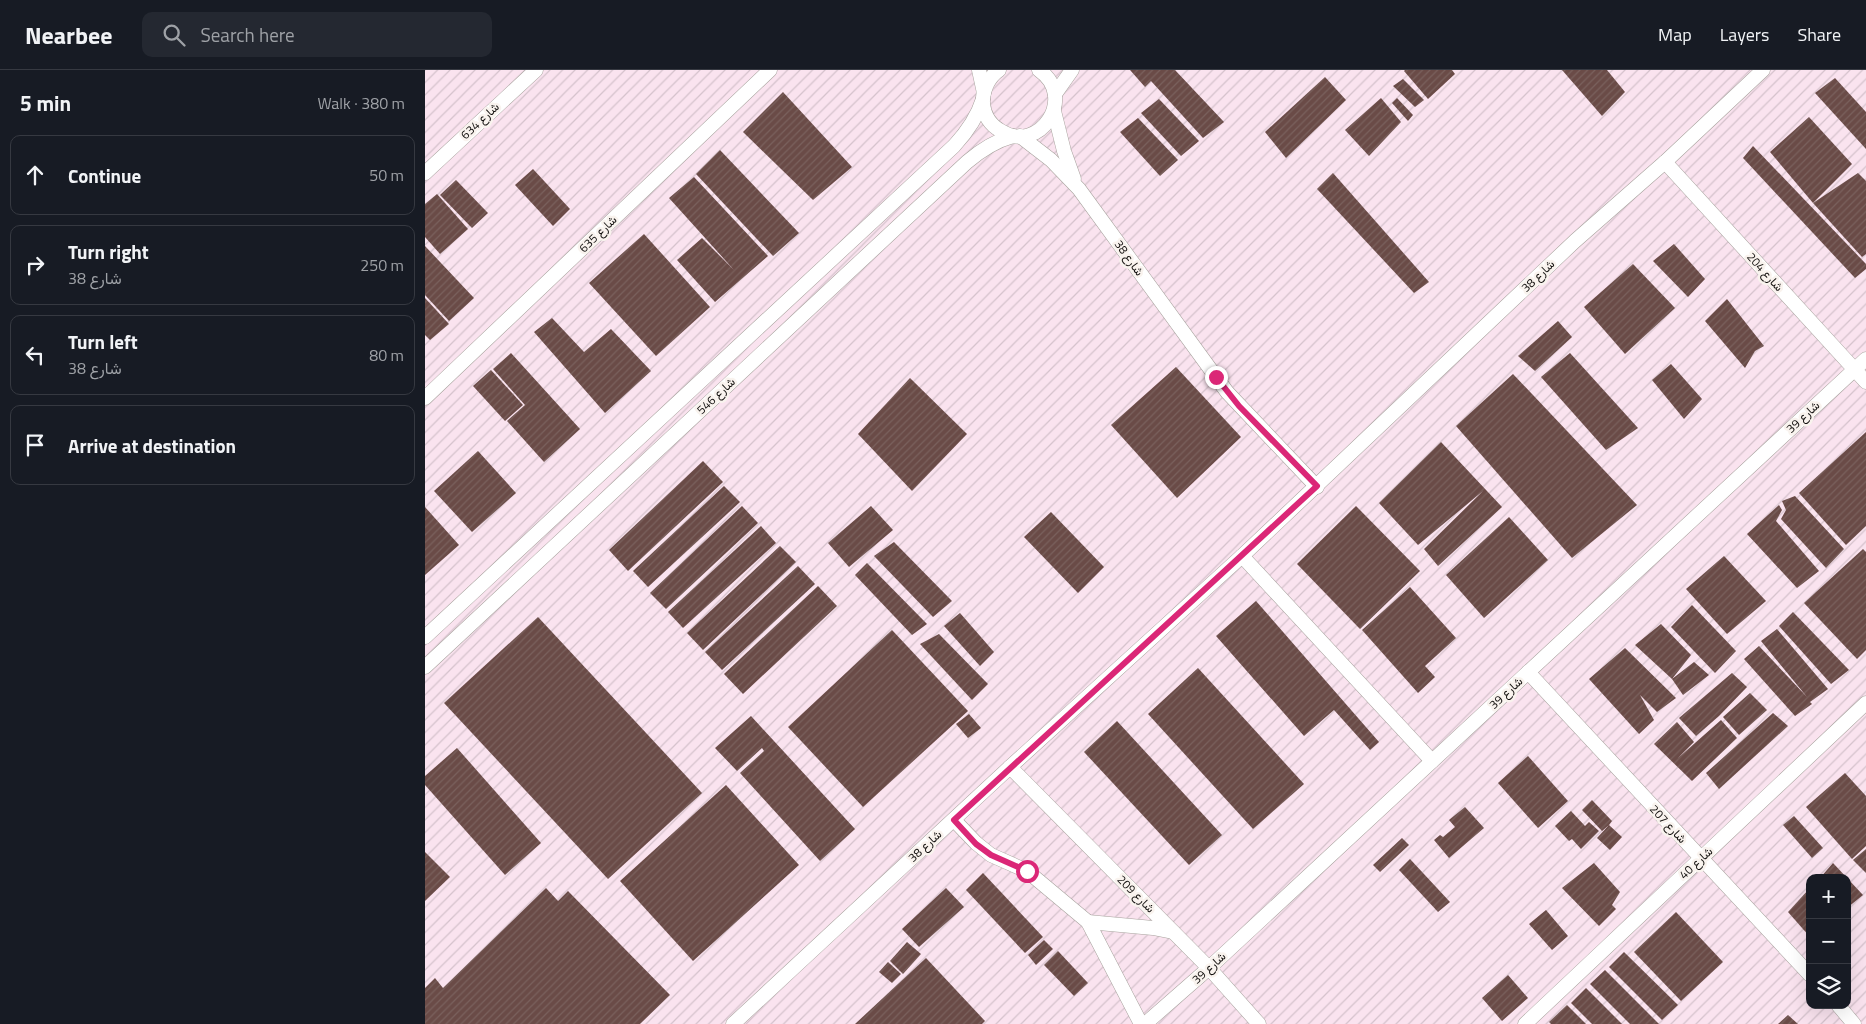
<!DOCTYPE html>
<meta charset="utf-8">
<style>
:root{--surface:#171b24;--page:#242831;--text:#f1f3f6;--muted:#9ea1a6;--line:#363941}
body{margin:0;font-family:"Titillium Web",Vazirmatn,sans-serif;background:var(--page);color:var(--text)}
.controls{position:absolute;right:15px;bottom:15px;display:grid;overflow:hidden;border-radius:10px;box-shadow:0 5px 20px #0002}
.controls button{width:45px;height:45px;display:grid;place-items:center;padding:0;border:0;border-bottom:1px solid var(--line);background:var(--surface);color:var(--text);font:25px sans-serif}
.stop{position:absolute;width:15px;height:15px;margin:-11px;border:4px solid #db2777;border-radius:50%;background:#fff}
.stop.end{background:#db2777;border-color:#fff;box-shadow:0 1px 5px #0008}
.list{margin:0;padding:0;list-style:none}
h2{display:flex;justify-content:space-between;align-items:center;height:65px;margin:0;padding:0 20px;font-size:21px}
h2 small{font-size:16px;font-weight:400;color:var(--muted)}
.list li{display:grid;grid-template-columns:32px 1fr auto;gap:15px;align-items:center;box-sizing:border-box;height:80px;margin:0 10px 10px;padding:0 10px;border:1px solid var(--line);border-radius:10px}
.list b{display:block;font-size:19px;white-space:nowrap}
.list p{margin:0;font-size:16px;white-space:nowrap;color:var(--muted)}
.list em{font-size:16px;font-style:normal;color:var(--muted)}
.icon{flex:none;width:28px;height:28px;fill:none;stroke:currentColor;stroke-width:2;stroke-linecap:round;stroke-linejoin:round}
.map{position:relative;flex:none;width:1441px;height:954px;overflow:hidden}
header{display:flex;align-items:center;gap:30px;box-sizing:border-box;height:70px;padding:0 25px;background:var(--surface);border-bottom:1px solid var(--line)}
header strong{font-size:24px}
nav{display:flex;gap:28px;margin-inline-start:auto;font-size:18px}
.search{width:350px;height:45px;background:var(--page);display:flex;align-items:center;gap:12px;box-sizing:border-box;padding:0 18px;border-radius:10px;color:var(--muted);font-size:19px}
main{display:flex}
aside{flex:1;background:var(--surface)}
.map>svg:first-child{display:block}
.industrial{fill:url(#industrial-furrows);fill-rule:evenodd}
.building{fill:url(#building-hatch)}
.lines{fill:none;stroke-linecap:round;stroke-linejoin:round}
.minor-casing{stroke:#a7a29d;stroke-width:15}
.minor{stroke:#fff;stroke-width:14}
.route{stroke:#db2777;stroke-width:6}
.labels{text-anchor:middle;stroke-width:5;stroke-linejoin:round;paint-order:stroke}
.street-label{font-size:12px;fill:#13110f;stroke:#f9f3ee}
</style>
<header>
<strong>Nearbee</strong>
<div class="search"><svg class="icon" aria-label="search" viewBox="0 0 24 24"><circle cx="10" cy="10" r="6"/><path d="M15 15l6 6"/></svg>Search here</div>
<nav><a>Map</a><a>Layers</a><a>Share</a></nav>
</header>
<main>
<aside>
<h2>5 min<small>Walk · 380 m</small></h2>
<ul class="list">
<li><svg class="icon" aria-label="ahead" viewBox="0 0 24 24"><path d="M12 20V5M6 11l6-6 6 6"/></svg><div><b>Continue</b></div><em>50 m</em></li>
<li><svg class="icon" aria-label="right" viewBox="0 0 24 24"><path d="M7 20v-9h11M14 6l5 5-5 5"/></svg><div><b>Turn right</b><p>شارع 38</p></div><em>250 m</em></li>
<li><svg class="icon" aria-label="left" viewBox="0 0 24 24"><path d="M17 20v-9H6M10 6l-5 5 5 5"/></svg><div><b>Turn left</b><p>شارع 38</p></div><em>80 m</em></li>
<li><svg class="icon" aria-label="arrive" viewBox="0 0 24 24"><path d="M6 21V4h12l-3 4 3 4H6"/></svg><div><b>Arrive at destination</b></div></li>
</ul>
</aside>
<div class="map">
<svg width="1441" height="954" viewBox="0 0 1441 954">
<defs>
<pattern id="industrial-furrows" width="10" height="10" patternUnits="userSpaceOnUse" patternTransform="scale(1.25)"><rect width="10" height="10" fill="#fae3ef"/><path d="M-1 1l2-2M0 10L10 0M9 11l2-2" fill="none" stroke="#d5c2cc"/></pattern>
<pattern id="building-hatch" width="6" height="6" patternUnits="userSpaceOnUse" patternTransform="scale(1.25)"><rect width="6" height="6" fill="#6a4b47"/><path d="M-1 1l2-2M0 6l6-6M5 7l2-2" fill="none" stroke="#7a615d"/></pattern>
</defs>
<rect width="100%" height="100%" fill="#f9f3ee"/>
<!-- industrial -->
<path class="industrial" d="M 0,0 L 1441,0 L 1441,954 L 0,954 ZM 1385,808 L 1422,808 L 1422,935 L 1385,935 Z"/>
<!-- building -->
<g class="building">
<path d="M 705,0 L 750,0 L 799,52 L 778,68 L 726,11 L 720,17 Z"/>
<path d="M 980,0 L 1027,0 L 1030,4 L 1003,29 L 979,1 Z"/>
<path d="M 1137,0 L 1182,0 L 1200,22 L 1177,46 Z"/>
<path d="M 900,7 L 921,30 L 861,88 L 840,62 Z"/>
<path d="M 1410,8 L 1441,42 L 1441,79 L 1390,23 Z"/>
<path d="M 978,9 L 999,30 L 990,37 L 968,16 Z"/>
<path d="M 358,22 L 427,97 L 388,130 L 318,62 Z"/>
<path d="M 956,28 L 976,52 L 944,86 L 920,60 Z"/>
<path d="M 972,28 L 988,45 L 983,51 L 967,33 Z"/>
<path d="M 734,29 L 774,71 L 756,86 L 716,43 Z"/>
<path d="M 1384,47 L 1427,94 L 1388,133 L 1345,82 Z"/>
<path d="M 713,48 L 753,90 L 735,106 L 695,62 Z"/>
<path d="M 1328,76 L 1441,194 L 1441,199 L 1430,208 L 1318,88 Z"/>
<path d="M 295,80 L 374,163 L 348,186 L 271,104 Z"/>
<path d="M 108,99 L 145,139 L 128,156 L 90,115 Z"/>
<path d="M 908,103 L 1004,212 L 989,223 L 892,119 Z"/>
<path d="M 1433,103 L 1441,111 L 1441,184 L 1437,187 L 1388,133 Z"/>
<path d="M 269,107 L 343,186 L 290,232 L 252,190 L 277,168 L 309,200 L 244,128 Z"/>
<path d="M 31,110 L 63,143 L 47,158 L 15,125 Z"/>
<path d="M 12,124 L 43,159 L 15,184 L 0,167 L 0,134 Z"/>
<path d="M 219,164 L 285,237 L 231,286 L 164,213 Z"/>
<path d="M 1249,174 L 1280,209 L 1263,227 L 1228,191 Z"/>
<path d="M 0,176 L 49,228 L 24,251 L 0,225 Z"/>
<path d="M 1208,194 L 1250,238 L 1200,284 L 1159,237 Z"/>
<path d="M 0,228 L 24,254 L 5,270 L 0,265 Z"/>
<path d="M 1302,229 L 1339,276 L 1330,281 L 1320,298 L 1280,251 Z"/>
<path d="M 127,248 L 159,282 L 186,259 L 226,301 L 180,343 L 109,262 Z"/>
<path d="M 1133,251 L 1147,267 L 1110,301 L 1093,286 Z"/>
<path d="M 86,283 L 155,359 L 119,392 L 82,351 L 100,335 L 68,299 Z"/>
<path d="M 1145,283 L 1213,358 L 1181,380 L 1116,307 Z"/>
<path d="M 1246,294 L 1277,329 L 1259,349 L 1227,310 Z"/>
<path d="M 751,297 L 816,367 L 752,428 L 686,355 Z"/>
<path d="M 66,300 L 98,335 L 80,351 L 48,316 Z"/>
<path d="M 1088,304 L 1212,435 L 1147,488 L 1031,356 Z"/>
<path d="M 485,308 L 542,364 L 487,421 L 433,364 Z"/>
<path d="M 1441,362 L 1441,456 L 1421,475 L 1374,423 Z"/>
<path d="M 1016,372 L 1077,437 L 1013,496 L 999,479 L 1058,421 L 993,475 L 954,433 Z"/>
<path d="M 53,381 L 91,423 L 47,462 L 9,421 Z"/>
<path d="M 278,391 L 298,412 L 203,501 L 184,480 Z"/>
<path d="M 299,416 L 315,432 L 223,517 L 208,501 Z"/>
<path d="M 1370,426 L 1419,479 L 1401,498 L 1356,449 L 1361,440 L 1357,431 Z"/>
<path d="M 1354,435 L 1357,440 L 1351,451 L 1394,501 L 1372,518 L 1322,464 Z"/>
<path d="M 317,436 L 333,453 L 241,539 L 225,523 Z"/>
<path d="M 446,436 L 468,460 L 424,497 L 403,473 Z"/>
<path d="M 931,436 L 995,501 L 935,559 L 872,494 Z"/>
<path d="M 0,437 L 34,475 L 0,505 Z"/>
<path d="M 626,442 L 679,497 L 653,523 L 599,467 Z"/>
<path d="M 1084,447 L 1123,490 L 1059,548 L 1021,505 Z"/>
<path d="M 336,456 L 351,473 L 258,558 L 243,542 Z"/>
<path d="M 469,472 L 527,531 L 508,547 L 449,486 Z"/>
<path d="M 355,476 L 371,492 L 278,580 L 262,563 Z"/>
<path d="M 1438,479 L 1441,482 L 1441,580 L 1432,589 L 1379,533 Z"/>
<path d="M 1299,486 L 1341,531 L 1302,564 L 1261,519 Z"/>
<path d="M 442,493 L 502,554 L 487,565 L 430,505 Z"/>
<path d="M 373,496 L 390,514 L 297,600 L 280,582 Z"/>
<path d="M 393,516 L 412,536 L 318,624 L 299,604 Z"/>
<path d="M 985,517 L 1031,568 L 1000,596 L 1010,607 L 993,623 L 937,560 Z"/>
<path d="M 831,531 L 954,672 L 945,680 L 909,640 L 879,666 L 791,566 Z"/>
<path d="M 1267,535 L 1311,581 L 1290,603 L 1246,557 Z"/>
<path d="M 1368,542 L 1424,600 L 1406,614 L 1354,556 Z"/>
<path d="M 535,543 L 569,582 L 555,596 L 519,556 Z"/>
<path d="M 113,547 L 277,723 L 183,809 L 19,633 Z"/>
<path d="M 1236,554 L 1266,585 L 1247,609 L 1269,592 L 1284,605 L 1258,625 L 1247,609 L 1210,575 Z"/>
<path d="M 1352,559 L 1403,619 L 1385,632 L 1387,634 L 1370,646 L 1319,589 L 1334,576 L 1382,627 L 1336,571 Z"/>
<path d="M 467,560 L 543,641 L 438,737 L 363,657 Z"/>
<path d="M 514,564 L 563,614 L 547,630 L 495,574 Z"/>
<path d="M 1200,578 L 1251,628 L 1232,642 L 1215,625 L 1229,650 L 1214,664 L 1164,609 Z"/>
<path d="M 773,598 L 879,714 L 828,759 L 723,644 Z"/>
<path d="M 1307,603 L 1322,617 L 1294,646 L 1271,666 L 1254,648 Z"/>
<path d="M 1325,623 L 1342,640 L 1314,665 L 1298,647 Z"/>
<path d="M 1348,643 L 1363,656 L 1294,719 L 1281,703 Z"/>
<path d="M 544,644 L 556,658 L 543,668 L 531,654 Z"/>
<path d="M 326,646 L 430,759 L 395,791 L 315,703 L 339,681 L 337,678 L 312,701 L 290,678 Z"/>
<path d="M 1296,650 L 1312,668 L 1267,711 L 1229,674 L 1252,652 L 1269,672 L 1253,688 Z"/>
<path d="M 692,651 L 797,765 L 764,795 L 659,682 Z"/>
<path d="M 32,678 L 116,773 L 80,805 L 0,715 L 0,706 Z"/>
<path d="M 1103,686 L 1143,731 L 1113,758 L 1073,713 Z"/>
<path d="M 1420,703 L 1441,726 L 1441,776 L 1427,789 L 1381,737 Z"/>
<path d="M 301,715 L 374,795 L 268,891 L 195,811 Z"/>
<path d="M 1167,730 L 1187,751 L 1184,755 L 1197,767 L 1185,780 L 1172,768 L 1184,755 L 1177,761 L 1157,740 Z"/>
<path d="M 1040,737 L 1059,758 L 1024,788 L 1009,770 L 1015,765 L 1018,767 L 1030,757 L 1024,750 Z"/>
<path d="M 1146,741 L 1160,756 L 1164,752 L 1174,761 L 1156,779 L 1147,769 L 1144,771 L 1130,756 Z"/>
<path d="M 1369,746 L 1398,778 L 1387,788 L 1358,755 Z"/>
<path d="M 977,768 L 984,775 L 955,802 L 948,795 Z"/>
<path d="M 1441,779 L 1441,803 L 1428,790 Z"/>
<path d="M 0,782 L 25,807 L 0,831 Z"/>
<path d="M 985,789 L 1025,832 L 1013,842 L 974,800 Z"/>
<path d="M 1169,793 L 1195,822 L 1187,835 L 1191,839 L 1174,856 L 1137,818 Z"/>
<path d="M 1408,793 L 1438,825 L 1422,838 L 1422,808 L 1395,808 Z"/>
<path d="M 558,803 L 618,867 L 600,883 L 541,820 Z"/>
<path d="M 121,818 L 133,831 L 143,821 L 245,925 L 215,954 L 0,954 L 0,918 L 10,908 L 18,918 Z"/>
<path d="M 521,818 L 539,837 L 494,877 L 477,859 Z"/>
<path d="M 1385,818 L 1385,867 L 1363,842 Z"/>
<path d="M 1121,840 L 1143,866 L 1127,880 L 1104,854 Z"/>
<path d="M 1251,842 L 1298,892 L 1256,931 L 1209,882 Z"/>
<path d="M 619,870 L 628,879 L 611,895 L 603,885 Z"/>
<path d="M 482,872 L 496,884 L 478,904 L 465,891 Z"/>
<path d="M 633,881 L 663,913 L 649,926 L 619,895 Z"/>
<path d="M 1199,882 L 1253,935 L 1237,950 L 1184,897 Z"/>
<path d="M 501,888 L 560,951 L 557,954 L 430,954 Z"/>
<path d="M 463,892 L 476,904 L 467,913 L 454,902 Z"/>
<path d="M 1180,900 L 1234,954 L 1205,954 L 1165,914 Z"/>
<path d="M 1083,905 L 1103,928 L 1077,951 L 1057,928 Z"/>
<path d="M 1161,918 L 1197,954 L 1167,954 L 1146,933 Z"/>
<path d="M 1142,935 L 1161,954 L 1126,954 L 1124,952 Z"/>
<path d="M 1363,945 L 1373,954 L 1353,954 Z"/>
</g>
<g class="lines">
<defs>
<g id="minor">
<path d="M 554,0 L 559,23"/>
<path d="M 574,0 C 564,7 557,20 558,33 C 559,45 565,55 576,61 C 614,85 653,27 614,0"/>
<path d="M 630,24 L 647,0"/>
<path d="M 629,41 L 639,81 L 649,109"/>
<path d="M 595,66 L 626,90 L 654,119 L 802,322 L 892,417"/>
<path d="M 1240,92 L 1441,312"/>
<path d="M 0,103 L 111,0"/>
<path d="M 0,328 L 345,0"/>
<path d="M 817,486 L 1007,691"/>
<path d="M 0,567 L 529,76 C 542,62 552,48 558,29"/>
<path d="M 0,597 L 542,92 C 556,80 570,71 588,66"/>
<path d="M 1103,602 L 1385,905"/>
<path d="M 585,697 L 784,898 L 834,954"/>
<path d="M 529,750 L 551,773 L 566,785 L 602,801 L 663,852 L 716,954"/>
<path d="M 663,852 L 728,858 L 748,862"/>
<path d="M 1413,935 L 1429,954"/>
<path d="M 308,954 L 585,697 L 817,486 L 1150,171 L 1240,92 L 1338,0"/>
<path d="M 720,954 L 784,898 L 1441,289"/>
<path d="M 1100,954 L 1441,633"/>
</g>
</defs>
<!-- minor casing -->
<use href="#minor" class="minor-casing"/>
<!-- minor -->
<use href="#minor" class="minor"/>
</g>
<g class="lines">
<!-- route -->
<path class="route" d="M 602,801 L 566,785 L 551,774 L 529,750 L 892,416 L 814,336 L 791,307"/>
</g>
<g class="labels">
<!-- street labels -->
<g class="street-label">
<text transform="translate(55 51) rotate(-43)" y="4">شارع 634</text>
<text transform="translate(173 164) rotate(-44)" y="4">شارع 635</text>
<text transform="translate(704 188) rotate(54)" y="4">شارع 38</text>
<text transform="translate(1340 202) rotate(48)" y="4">شارع 204</text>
<text transform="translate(1113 206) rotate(-44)" y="4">شارع 38</text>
<text transform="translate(291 326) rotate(-43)" y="4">شارع 546</text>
<text transform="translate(1378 347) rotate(-43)" y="4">شارع 39</text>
<text transform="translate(1081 623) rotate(-43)" y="4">شارع 39</text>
<text transform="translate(1243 754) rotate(47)" y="4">شارع 207</text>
<text transform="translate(500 776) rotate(-43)" y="4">شارع 38</text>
<text transform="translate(1271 793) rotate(-43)" y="4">شارع 40</text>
<text transform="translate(711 824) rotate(45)" y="4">شارع 209</text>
<text transform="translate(784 898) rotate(-42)" y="4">شارع 39</text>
</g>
</g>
</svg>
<div class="controls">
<button>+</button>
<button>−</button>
<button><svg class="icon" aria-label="layers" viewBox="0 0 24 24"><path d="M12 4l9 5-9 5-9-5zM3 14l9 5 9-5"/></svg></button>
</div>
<div class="stop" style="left:602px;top:801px"></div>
<div class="stop end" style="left:791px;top:307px"></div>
</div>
</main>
